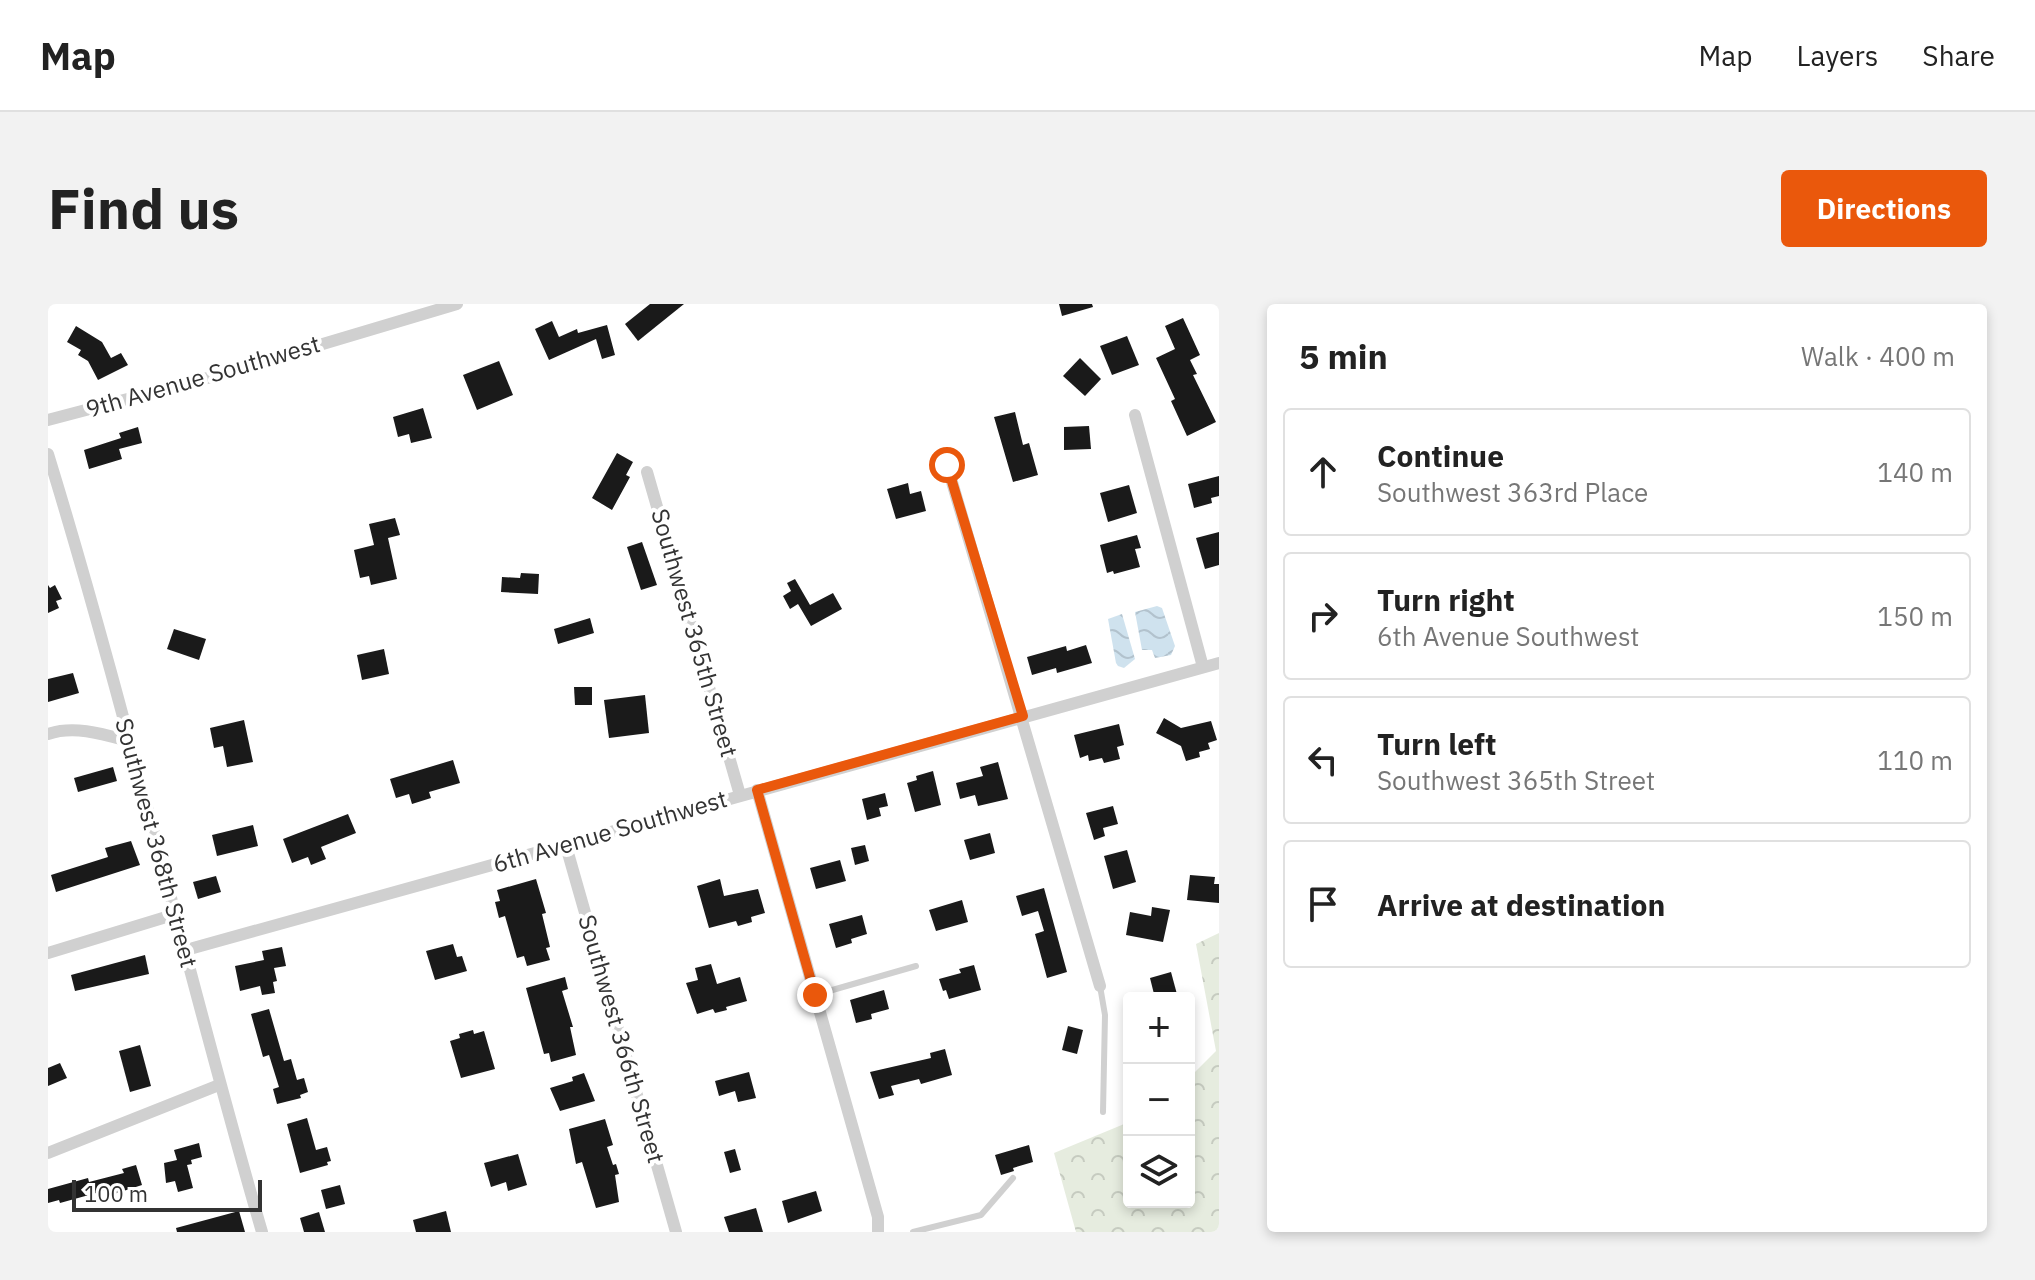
<!DOCTYPE html>
<meta charset="utf-8">
<style>
:root{--surface:#fff;--page:#f2f2f2;--text:#222;--muted:#767676;--line:#e0e0e0;--accent:#ea580c}
body{margin:0;font-family:"IBM Plex Sans",sans-serif;background:var(--page);color:var(--text)}
.controls{position:absolute;right:24px;bottom:24px;display:grid;overflow:hidden;border-radius:8px;box-shadow:0 4px 12px #0003}
.controls button{width:72px;height:72px;display:grid;place-items:center;padding:0;border:0;border-bottom:2px solid var(--line);background:var(--surface);color:var(--text);font:40px sans-serif}
.scale{position:absolute;left:24px;bottom:20px;width:190px;box-sizing:border-box;padding-left:8px;border:4px solid #333;border-top:0;font-size:22px;line-height:28px;white-space:nowrap;color:#333;-webkit-text-stroke:6px #fff;paint-order:stroke}
.stop{position:absolute;width:24px;height:24px;margin:-18px;border:6px solid #ea580c;border-radius:50%;background:#fff}
.stop.end{background:#ea580c;border-color:#fff;box-shadow:0 2px 8px #0008}
.list{margin:0;padding:0;list-style:none}
h2{display:flex;justify-content:space-between;align-items:center;height:104px;margin:0;padding:0 32px;font-size:34px}
h2 small{font-size:26px;font-weight:400;color:var(--muted)}
.list li{display:grid;grid-template-columns:52px 1fr auto;gap:24px;align-items:center;box-sizing:border-box;height:128px;margin:0 16px 16px;padding:0 16px;border:2px solid var(--line);border-radius:8px}
.list b{display:block;font-size:30px;white-space:nowrap}
.list p{margin:0;font-size:26px;white-space:nowrap;color:var(--muted)}
.list em{font-size:26px;font-style:normal;color:var(--muted)}
.icon{flex:none;width:44px;height:44px;fill:none;stroke:currentColor;stroke-width:2;stroke-linecap:round;stroke-linejoin:round}
.map{position:relative;flex:none;width:1171px;height:928px;overflow:hidden;border-radius:8px}
header{display:flex;align-items:center;gap:48px;box-sizing:border-box;height:112px;padding:0 40px;background:var(--surface);border-bottom:2px solid var(--line)}
header strong{font-size:38px}
nav{display:flex;gap:44px;margin-inline-start:auto;font-size:28px}
.intro{display:flex;align-items:center;justify-content:space-between;box-sizing:border-box;height:192px;padding:0 48px}
h1{margin:0;font-size:56px}
.button{padding:20px 36px;border-radius:8px;background:var(--accent);color:#fff;font-size:28px;font-weight:700}
main{display:flex;gap:48px;padding:0 48px}
aside{flex:1;background:var(--surface);border-radius:8px;box-shadow:0 4px 12px #0003}
.map>svg:first-child{display:block}
.forest{fill:url(#forest-crowns)}
.water{fill:url(#water-waves)}
.building{fill:#1a1a1a}
.lines{fill:none;stroke-linecap:round;stroke-linejoin:round}
.lane{stroke:#d0d0d0;stroke-width:6}
.street{stroke:#d0d0d0;stroke-width:12}
.route{stroke:#ea580c;stroke-width:10}
.labels{text-anchor:middle;stroke-width:8;stroke-linejoin:round;paint-order:stroke}
.street-label{font-size:24px;fill:#333;stroke:#fff}
</style>
<header>
<strong>Map</strong>
<nav><a>Map</a><a>Layers</a><a>Share</a></nav>
</header>
<div class="intro"><h1>Find us</h1><a class="button">Directions</a></div>
<main>
<div class="map">
<svg width="1171" height="928" viewBox="0 0 1171 928">
<defs>
<pattern id="forest-crowns" width="20" height="18" patternUnits="userSpaceOnUse" patternTransform="scale(2)"><rect width="20" height="18" fill="#e6ecdf"/><path d="M2 6a3 3 0 1 1 6 0M12 15a3 3 0 1 1 6 0" fill="none" stroke="#c6cbc0"/></pattern>
<pattern id="water-waves" width="16" height="10" patternUnits="userSpaceOnUse" patternTransform="scale(2)"><rect width="16" height="10" fill="#cfe2ee"/><path d="M0 5q4-4 8 0t8 0" fill="none" stroke="#b2c2cd"/></pattern>
</defs>
<rect width="100%" height="100%" fill="#fff"/>
<!-- forest -->
<path class="forest" d="M 1171,629 L 1171,928 L 1028,928 L 1006,849 L 1081,818 L 1081,898 L 1141,898 L 1141,774 L 1168,747 L 1148,640 Z"/>
<!-- water -->
<g class="water">
<path d="M 1109,302 L 1114,304 L 1127,342 L 1123,351 L 1107,354 L 1104,346 L 1094,346 L 1087,308 Z"/>
<path d="M 1074,310 L 1087,355 L 1076,364 L 1070,362 L 1068,359 L 1060,315 Z"/>
</g>
<!-- building -->
<g class="building">
<path d="M 602,0 L 636,0 L 590,37 L 577,20 Z"/>
<path d="M 1011,0 L 1044,0 L 1045,3 L 1014,12 Z"/>
<path d="M 1135,14 L 1152,51 L 1142,56 L 1149,70 L 1145,71 L 1168,118 L 1139,132 L 1123,97 L 1127,95 L 1108,54 L 1127,45 L 1117,22 Z"/>
<path d="M 504,17 L 511,33 L 529,25 L 530,29 L 559,21 L 567,51 L 554,55 L 548,35 L 501,56 L 487,25 Z"/>
<path d="M 28,22 L 54,38 L 63,54 L 73,49 L 80,61 L 50,76 L 40,57 L 30,51 L 33,46 L 19,38 Z"/>
<path d="M 1079,32 L 1091,61 L 1064,71 L 1052,42 Z"/>
<path d="M 1032,54 L 1053,75 L 1037,92 L 1015,72 Z"/>
<path d="M 451,57 L 465,91 L 429,106 L 415,71 Z"/>
<path d="M 375,104 L 384,134 L 363,139 L 361,130 L 350,133 L 345,113 Z"/>
<path d="M 967,108 L 975,141 L 981,139 L 990,171 L 965,178 L 946,113 Z"/>
<path d="M 1041,122 L 1043,145 L 1016,146 L 1016,123 Z"/>
<path d="M 90,123 L 94,139 L 71,145 L 74,155 L 41,165 L 36,146 L 73,134 L 71,129 Z"/>
<path d="M 569,149 L 585,158 L 578,171 L 582,173 L 564,206 L 544,194 Z"/>
<path d="M 1171,172 L 1171,192 L 1163,194 L 1164,199 L 1146,204 L 1140,180 Z"/>
<path d="M 860,179 L 862,190 L 873,187 L 878,207 L 848,215 L 839,185 Z"/>
<path d="M 1081,181 L 1089,209 L 1060,218 L 1052,189 Z"/>
<path d="M 347,214 L 352,231 L 340,234 L 349,275 L 323,281 L 321,272 L 312,274 L 306,246 L 326,241 L 321,220 Z"/>
<path d="M 1171,228 L 1171,261 L 1157,265 L 1148,234 Z"/>
<path d="M 1089,231 L 1093,244 L 1087,245 L 1092,263 L 1066,270 L 1065,267 L 1059,269 L 1052,241 Z"/>
<path d="M 594,238 L 609,281 L 593,286 L 579,243 Z"/>
<path d="M 473,269 L 491,270 L 490,290 L 453,288 L 454,273 L 472,274 Z"/>
<path d="M 747,275 L 762,301 L 785,289 L 794,305 L 763,322 L 750,300 L 742,305 L 735,292 L 743,287 L 739,279 Z"/>
<path d="M 0,281 L 2,284 L 7,281 L 14,295 L 8,297 L 11,304 L 0,309 Z"/>
<path d="M 542,314 L 546,329 L 510,340 L 506,325 Z"/>
<path d="M 126,325 L 158,335 L 151,356 L 119,345 Z"/>
<path d="M 1038,341 L 1044,359 L 1009,369 L 1008,364 L 984,371 L 979,353 L 1018,342 L 1019,347 Z"/>
<path d="M 336,345 L 341,370 L 314,376 L 309,351 Z"/>
<path d="M 25,369 L 31,389 L 0,398 L 0,375 Z"/>
<path d="M 526,383 L 544,383 L 544,401 L 527,401 Z"/>
<path d="M 597,391 L 601,429 L 561,434 L 556,396 Z"/>
<path d="M 1116,414 L 1133,424 L 1163,417 L 1169,436 L 1160,439 L 1162,445 L 1151,448 L 1152,453 L 1138,457 L 1133,442 L 1108,429 Z"/>
<path d="M 196,416 L 205,458 L 179,463 L 175,442 L 166,444 L 162,424 Z"/>
<path d="M 1071,420 L 1076,441 L 1069,443 L 1072,455 L 1056,459 L 1054,454 L 1041,457 L 1040,451 L 1032,454 L 1026,431 Z"/>
<path d="M 405,456 L 412,479 L 381,488 L 383,494 L 364,500 L 361,490 L 348,494 L 342,475 Z"/>
<path d="M 950,458 L 960,495 L 930,502 L 927,491 L 912,495 L 908,479 L 935,472 L 932,463 Z"/>
<path d="M 65,463 L 69,477 L 30,488 L 26,474 Z"/>
<path d="M 885,467 L 893,501 L 867,508 L 859,479 L 869,476 L 868,472 Z"/>
<path d="M 837,489 L 840,502 L 831,504 L 833,512 L 819,516 L 814,495 Z"/>
<path d="M 1065,502 L 1070,520 L 1055,524 L 1057,532 L 1046,536 L 1038,509 Z"/>
<path d="M 300,510 L 308,529 L 273,543 L 278,555 L 263,561 L 260,553 L 244,559 L 235,535 Z"/>
<path d="M 205,521 L 210,542 L 169,552 L 164,531 Z"/>
<path d="M 942,529 L 947,549 L 922,556 L 916,536 Z"/>
<path d="M 83,537 L 92,561 L 8,588 L 3,571 L 60,553 L 57,544 Z"/>
<path d="M 817,541 L 821,557 L 807,561 L 803,544 Z"/>
<path d="M 1079,546 L 1088,578 L 1065,585 L 1056,552 Z"/>
<path d="M 792,556 L 798,577 L 768,585 L 762,564 Z"/>
<path d="M 1142,571 L 1167,573 L 1166,580 L 1171,580 L 1171,599 L 1139,596 Z"/>
<path d="M 168,572 L 173,588 L 150,595 L 145,578 Z"/>
<path d="M 488,575 L 498,609 L 494,610 L 502,643 L 498,644 L 502,656 L 479,662 L 476,652 L 469,654 L 457,612 L 451,614 L 447,598 L 452,597 L 449,586 Z"/>
<path d="M 672,575 L 676,592 L 710,585 L 717,609 L 703,613 L 704,618 L 690,622 L 688,617 L 661,624 L 649,582 Z"/>
<path d="M 996,584 L 1019,668 L 999,674 L 987,630 L 996,627 L 990,607 L 974,612 L 968,592 Z"/>
<path d="M 914,596 L 920,618 L 888,627 L 881,606 Z"/>
<path d="M 1104,603 L 1122,606 L 1115,638 L 1078,631 L 1082,608 L 1103,612 Z"/>
<path d="M 814,611 L 819,630 L 803,635 L 804,639 L 788,644 L 781,620 Z"/>
<path d="M 405,640 L 409,653 L 414,652 L 419,667 L 387,676 L 378,647 Z"/>
<path d="M 234,643 L 238,662 L 226,664 L 229,677 L 225,678 L 227,689 L 214,691 L 212,682 L 192,687 L 187,662 L 216,656 L 214,647 Z"/>
<path d="M 97,651 L 101,670 L 27,687 L 23,671 Z"/>
<path d="M 663,660 L 669,680 L 692,673 L 699,697 L 678,703 L 679,706 L 667,709 L 665,705 L 649,710 L 638,679 L 650,676 L 647,664 Z"/>
<path d="M 926,661 L 933,686 L 901,695 L 898,686 L 895,687 L 891,675 L 913,669 L 911,665 Z"/>
<path d="M 1123,668 L 1130,694 L 1107,694 L 1102,674 Z"/>
<path d="M 517,673 L 520,685 L 514,687 L 525,723 L 522,723 L 528,751 L 503,758 L 501,749 L 496,750 L 478,684 Z"/>
<path d="M 836,686 L 841,705 L 823,710 L 824,715 L 808,719 L 802,696 Z"/>
<path d="M 221,705 L 236,757 L 243,755 L 249,776 L 256,774 L 260,788 L 252,791 L 253,794 L 229,800 L 225,785 L 231,783 L 221,751 L 215,753 L 203,710 Z"/>
<path d="M 1020,722 L 1035,726 L 1029,750 L 1014,746 Z"/>
<path d="M 425,726 L 426,730 L 436,727 L 447,765 L 413,774 L 402,737 L 412,734 L 411,730 Z"/>
<path d="M 92,741 L 103,782 L 82,788 L 71,747 Z"/>
<path d="M 897,745 L 904,771 L 873,780 L 871,775 L 843,782 L 846,791 L 831,795 L 822,768 L 883,754 L 882,749 Z"/>
<path d="M 12,759 L 19,774 L 0,782 L 0,764 Z"/>
<path d="M 701,768 L 708,794 L 690,798 L 687,787 L 671,792 L 667,777 Z"/>
<path d="M 536,769 L 547,797 L 512,807 L 502,784 L 525,777 L 524,773 Z"/>
<path d="M 259,814 L 268,846 L 279,843 L 283,857 L 279,858 L 280,861 L 252,869 L 239,820 Z"/>
<path d="M 557,815 L 565,841 L 559,843 L 565,861 L 568,860 L 571,870 L 567,871 L 571,898 L 548,904 L 534,858 L 528,860 L 521,825 Z"/>
<path d="M 151,839 L 154,853 L 143,856 L 144,860 L 139,861 L 145,884 L 130,888 L 127,877 L 118,879 L 116,859 L 129,856 L 126,846 Z"/>
<path d="M 981,841 L 985,858 L 965,864 L 966,867 L 953,871 L 947,851 Z"/>
<path d="M 687,845 L 693,866 L 682,869 L 676,848 Z"/>
<path d="M 470,850 L 479,881 L 460,887 L 458,878 L 443,883 L 436,859 Z"/>
<path d="M 88,861 L 94,881 L 60,892 L 59,886 L 12,899 L 11,896 L 0,899 L 0,885 L 40,874 L 41,878 L 76,869 L 74,865 Z"/>
<path d="M 292,881 L 297,900 L 278,905 L 273,886 Z"/>
<path d="M 768,887 L 774,907 L 740,919 L 734,897 Z"/>
<path d="M 708,904 L 715,928 L 681,928 L 676,913 Z"/>
<path d="M 191,907 L 197,928 L 129,928 L 128,924 Z"/>
<path d="M 398,907 L 403,928 L 368,928 L 365,916 Z"/>
<path d="M 271,908 L 277,928 L 256,928 L 252,914 Z"/>
</g>
<g class="lines">
<!-- lane -->
<g class="lane">
<path d="M 1052,682 L 1057,711 L 1055,808"/>
<path d="M 767,691 L 868,662"/>
<path d="M 865,928 L 933,911 L 965,874"/>
</g>
<!-- street -->
<g class="street">
<path d="M 1087,111 L 1155,363"/>
<path d="M 0,116 L 167,72 L 409,0"/>
<path d="M 0,150 C 79,407 139,670 214,928"/>
<path d="M 899,161 L 1052,682"/>
<path d="M 599,168 L 692,491"/>
<path d="M 0,430 C 26,421 55,430 80,437"/>
<path d="M 709,486 L 830,913 L 830,928"/>
<path d="M 518,542 L 628,928"/>
<path d="M 138,646 L 1171,359"/>
<path d="M 0,649 L 128,610"/>
<path d="M 0,849 L 171,781"/>
</g>
</g>
<g class="lines">
<!-- route -->
<path class="route" d="M 767,691 L 709,486 L 975,412 L 899,161"/>
</g>
<g class="labels">
<!-- street labels -->
<g class="street-label">
<text transform="translate(155 73) rotate(-16)" y="8">9th Avenue Southwest</text>
<text transform="translate(646 329) rotate(74)" y="8">Southwest 365th Street</text>
<text transform="translate(562 528) rotate(-16)" y="8">6th Avenue Southwest</text>
<text transform="translate(108 539) rotate(75)" y="8">Southwest 368th Street</text>
<text transform="translate(573 735) rotate(74)" y="8">Southwest 366th Street</text>
</g>
</g>
</svg>
<div class="controls">
<button>+</button>
<button>−</button>
<button><svg class="icon" aria-label="layers" viewBox="0 0 24 24"><path d="M12 4l9 5-9 5-9-5zM3 14l9 5 9-5"/></svg></button>
</div>
<div class="scale">100 m</div>
<div class="stop" style="left:899px;top:161px"></div>
<div class="stop end" style="left:767px;top:691px"></div>
</div>
<aside>
<h2>5 min<small>Walk · 400 m</small></h2>
<ul class="list">
<li><svg class="icon" aria-label="ahead" viewBox="0 0 24 24"><path d="M12 20V5M6 11l6-6 6 6"/></svg><div><b>Continue</b><p>Southwest 363rd Place</p></div><em>140 m</em></li>
<li><svg class="icon" aria-label="right" viewBox="0 0 24 24"><path d="M7 20v-9h11M14 6l5 5-5 5"/></svg><div><b>Turn right</b><p>6th Avenue Southwest</p></div><em>150 m</em></li>
<li><svg class="icon" aria-label="left" viewBox="0 0 24 24"><path d="M17 20v-9H6M10 6l-5 5 5 5"/></svg><div><b>Turn left</b><p>Southwest 365th Street</p></div><em>110 m</em></li>
<li><svg class="icon" aria-label="arrive" viewBox="0 0 24 24"><path d="M6 21V4h12l-3 4 3 4H6"/></svg><div><b>Arrive at destination</b></div></li>
</ul>
</aside>
</main>
